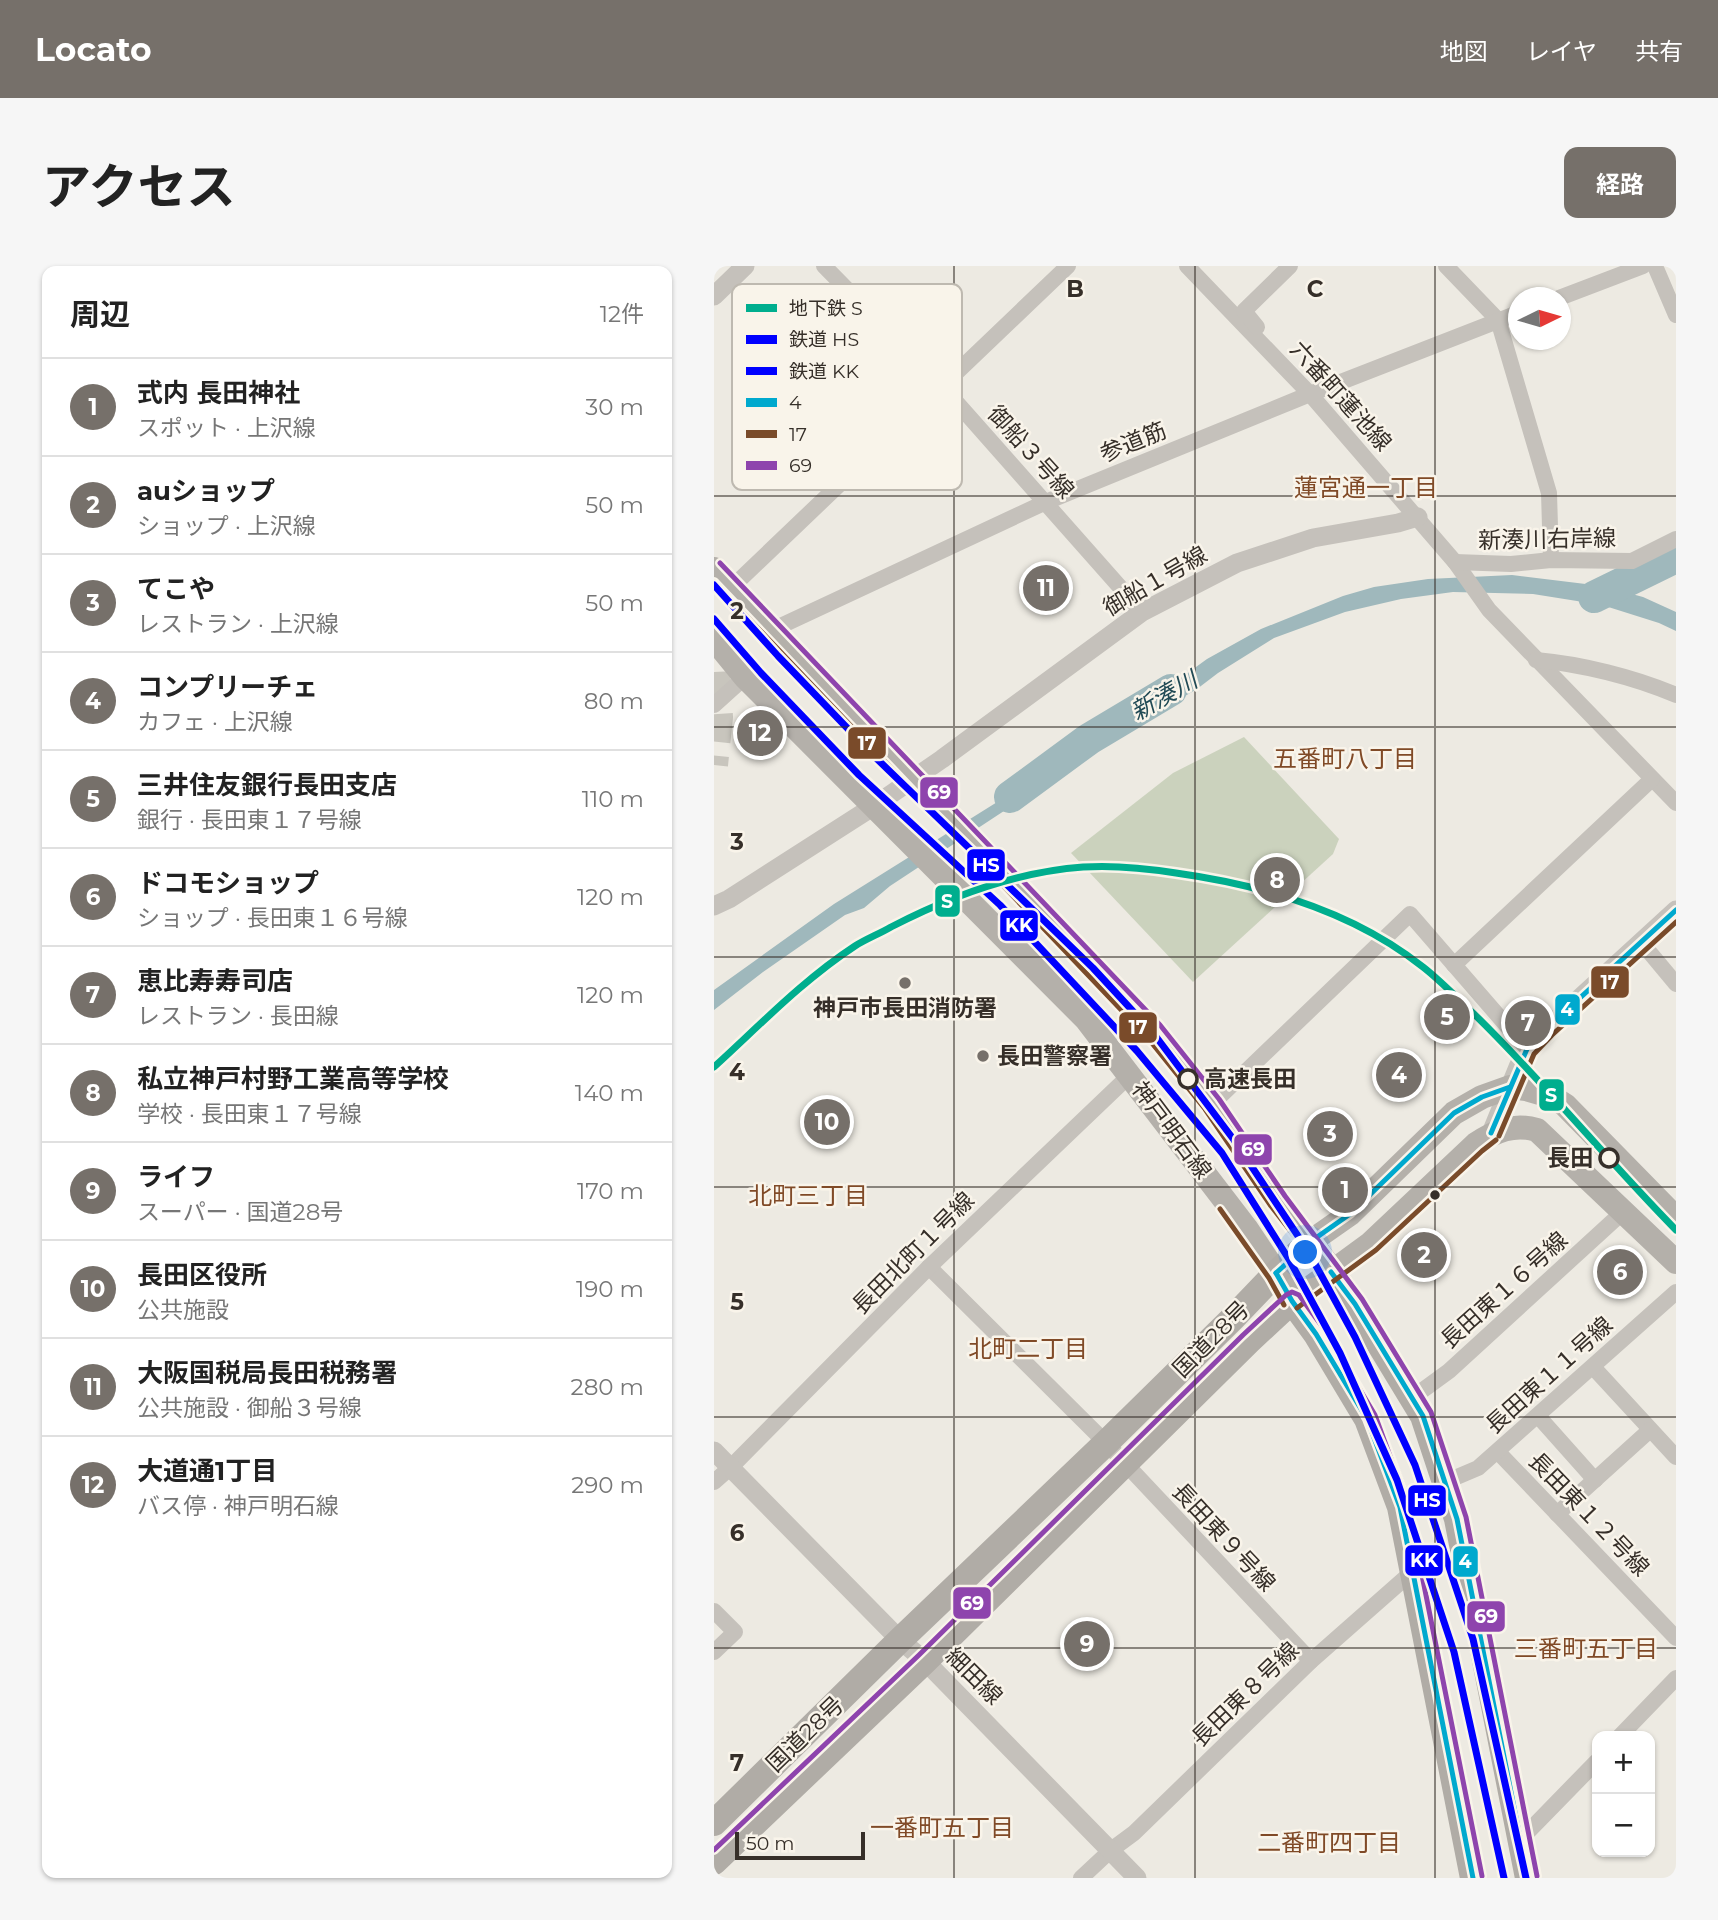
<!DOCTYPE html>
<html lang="ja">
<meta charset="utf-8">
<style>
:root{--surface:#fff;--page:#f6f6f6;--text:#222;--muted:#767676;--line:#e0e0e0;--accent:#76706a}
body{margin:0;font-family:Montserrat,"Noto Sans JP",sans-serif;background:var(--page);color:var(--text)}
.controls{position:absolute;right:21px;bottom:21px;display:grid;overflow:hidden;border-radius:14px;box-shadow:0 2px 5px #0004}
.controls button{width:63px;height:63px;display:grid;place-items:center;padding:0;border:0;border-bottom:2px solid var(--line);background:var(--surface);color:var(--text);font:35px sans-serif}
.compass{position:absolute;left:794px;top:21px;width:63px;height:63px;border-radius:50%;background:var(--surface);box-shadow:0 2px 5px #0004;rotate:85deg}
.scale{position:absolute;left:21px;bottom:18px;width:130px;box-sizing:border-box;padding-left:7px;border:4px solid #362f29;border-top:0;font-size:19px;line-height:24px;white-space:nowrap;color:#362f29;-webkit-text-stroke:5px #f9f4ea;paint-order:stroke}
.you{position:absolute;left:592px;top:987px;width:24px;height:24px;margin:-18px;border:5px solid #fff;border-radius:50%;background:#1a73e8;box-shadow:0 0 0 10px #1a73e833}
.badge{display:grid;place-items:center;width:46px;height:46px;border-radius:50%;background:var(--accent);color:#fff;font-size:23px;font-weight:700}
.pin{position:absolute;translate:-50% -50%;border:4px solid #fff;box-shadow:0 2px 7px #0006}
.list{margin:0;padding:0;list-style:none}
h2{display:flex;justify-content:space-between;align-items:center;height:91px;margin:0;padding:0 28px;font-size:30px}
h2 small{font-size:23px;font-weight:400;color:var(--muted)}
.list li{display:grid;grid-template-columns:46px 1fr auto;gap:21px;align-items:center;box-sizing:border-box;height:98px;padding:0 28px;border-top:2px solid var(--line)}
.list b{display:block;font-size:26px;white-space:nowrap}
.list p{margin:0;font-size:23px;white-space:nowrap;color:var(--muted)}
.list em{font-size:23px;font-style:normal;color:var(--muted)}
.map{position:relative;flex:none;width:962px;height:1612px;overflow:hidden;border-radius:14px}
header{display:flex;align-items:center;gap:42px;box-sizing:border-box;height:98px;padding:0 35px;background:var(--accent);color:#fff}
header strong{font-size:33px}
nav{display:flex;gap:38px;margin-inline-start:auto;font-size:24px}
.intro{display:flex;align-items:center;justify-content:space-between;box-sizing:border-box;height:168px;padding:0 42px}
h1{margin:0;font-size:49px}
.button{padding:18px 32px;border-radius:14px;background:var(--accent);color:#fff;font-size:24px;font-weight:700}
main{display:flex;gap:42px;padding:0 42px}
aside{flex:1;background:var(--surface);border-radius:14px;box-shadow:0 2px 5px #0004}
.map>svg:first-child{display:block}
.green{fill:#cbd2bd}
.water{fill:#9fb8bc}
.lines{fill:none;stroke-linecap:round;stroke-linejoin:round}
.river{stroke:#9fb8bc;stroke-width:32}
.motorway-tunnel{stroke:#c8c5bd;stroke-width:28;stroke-dasharray:28 14;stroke-linecap:butt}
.minor{stroke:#c5c1bb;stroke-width:16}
.tertiary{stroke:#c5c1bb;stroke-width:19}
.primary{stroke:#b4b0aa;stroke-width:24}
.trunk{stroke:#b0aca6;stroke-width:26}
.bus-1-casing{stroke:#f9f4ea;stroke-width:10}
.bus-2-casing{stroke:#f9f4ea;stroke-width:10}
.bus-3-casing{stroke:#f9f4ea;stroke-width:10}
.bus-1{stroke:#00a9ce;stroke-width:5}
.bus-2{stroke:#7a4b2a;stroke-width:5}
.bus-3{stroke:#8e44ad;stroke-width:5}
.rail-1-casing{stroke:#f9f4ea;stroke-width:12}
.rail-2-casing{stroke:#f9f4ea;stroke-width:12}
.rail-1{stroke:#00f;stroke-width:7}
.rail-2{stroke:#00f;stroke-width:7}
.metro-1-casing{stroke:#f9f4ea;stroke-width:12}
.metro-1{stroke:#00ae8e;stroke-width:7}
.grid{fill:none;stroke:#362f29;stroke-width:2;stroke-opacity:0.55}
.poi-dot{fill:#76706a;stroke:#f9f4ea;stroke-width:2.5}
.stop-dot{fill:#f9f4ea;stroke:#362f29;stroke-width:3.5}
.bus-dot{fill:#362f29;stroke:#f9f4ea;stroke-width:2.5}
.labels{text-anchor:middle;stroke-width:5;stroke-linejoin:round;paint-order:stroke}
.street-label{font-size:23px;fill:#362f29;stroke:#f9f4ea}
.poi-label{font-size:23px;font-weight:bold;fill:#362f29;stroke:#f9f4ea}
.stop-label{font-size:23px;font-weight:bold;fill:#362f29;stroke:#f9f4ea;text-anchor:start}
.neighbourhood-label{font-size:24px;fill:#804a27;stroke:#f9f4ea}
.water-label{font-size:24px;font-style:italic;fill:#214a55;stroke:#f9f4ea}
.key{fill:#f9f4ea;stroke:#beb9b0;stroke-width:2}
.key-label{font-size:19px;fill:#362f29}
.grid-label{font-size:23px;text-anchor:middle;font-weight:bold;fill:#362f29;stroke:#f9f4ea;stroke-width:5;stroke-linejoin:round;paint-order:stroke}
.line-badge{stroke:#f9f4ea;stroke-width:2.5}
.badge-label{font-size:19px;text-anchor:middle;font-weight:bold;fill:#fff}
</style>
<header>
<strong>Locato</strong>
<nav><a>地図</a><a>レイヤ</a><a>共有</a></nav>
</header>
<div class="intro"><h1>アクセス</h1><a class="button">経路</a></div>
<main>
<aside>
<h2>周辺<small>12件</small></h2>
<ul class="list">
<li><span class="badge">1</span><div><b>式内 長田神社</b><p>スポット · 上沢線</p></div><em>30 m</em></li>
<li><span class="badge">2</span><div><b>auショップ</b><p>ショップ · 上沢線</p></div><em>50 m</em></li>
<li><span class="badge">3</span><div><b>てこや</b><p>レストラン · 上沢線</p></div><em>50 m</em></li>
<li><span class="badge">4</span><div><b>コンプリーチェ</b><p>カフェ · 上沢線</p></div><em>80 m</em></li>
<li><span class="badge">5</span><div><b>三井住友銀行長田支店</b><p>銀行 · 長田東１７号線</p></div><em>110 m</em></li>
<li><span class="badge">6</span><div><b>ドコモショップ</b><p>ショップ · 長田東１６号線</p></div><em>120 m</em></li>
<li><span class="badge">7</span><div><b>恵比寿寿司店</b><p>レストラン · 長田線</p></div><em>120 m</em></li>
<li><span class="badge">8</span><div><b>私立神戸村野工業高等学校</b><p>学校 · 長田東１７号線</p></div><em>140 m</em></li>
<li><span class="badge">9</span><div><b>ライフ</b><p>スーパー · 国道28号</p></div><em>170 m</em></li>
<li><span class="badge">10</span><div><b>長田区役所</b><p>公共施設</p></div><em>190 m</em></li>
<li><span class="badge">11</span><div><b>大阪国税局長田税務署</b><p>公共施設 · 御船３号線</p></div><em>280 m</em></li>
<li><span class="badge">12</span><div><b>大道通1丁目</b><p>バス停 · 神戸明石線</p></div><em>290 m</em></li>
</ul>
</aside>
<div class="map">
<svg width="962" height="1612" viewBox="0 0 962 1612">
<rect width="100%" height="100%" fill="#edeae2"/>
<!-- green -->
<path class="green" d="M 530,471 L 625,573 L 619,588 L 479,716 L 357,587 L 459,507 Z"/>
<!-- water -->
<path class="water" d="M 798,309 L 888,320 L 929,331 L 962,346 L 962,365 L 945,357 L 888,339 L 819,328 L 739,326 L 687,333 L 631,346 L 560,372 L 504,407 L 483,423 L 459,437 L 443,444 L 176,620 L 150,642 L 131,649 L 49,706 L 0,744 L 0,724 L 120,638 L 376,478 L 493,393 L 547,363 L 629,330 L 660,321 L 714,313 Z"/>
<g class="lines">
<!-- river -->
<g class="river">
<path d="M 880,331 L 962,291"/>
<path d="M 296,531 L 375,473 L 457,424"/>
</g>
<!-- motorway-tunnel -->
<path class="motorway-tunnel" d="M 0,364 L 5,451 L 0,499"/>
<!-- minor -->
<g class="minor">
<path d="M 110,0 L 228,120 L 428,346"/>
<path d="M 473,0 L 596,128 L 741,296 L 775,344 L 962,537"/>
<path d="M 732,0 L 784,54 L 835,227 L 837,294"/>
<path d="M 941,0 L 962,49"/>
<path d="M 845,32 L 929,0"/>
<path d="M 543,61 L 530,45 L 576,0"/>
<path d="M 741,296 L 797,298 L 837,294 L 918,295 L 962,273"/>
<path d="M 17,322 L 354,0"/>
<path d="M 58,364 L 332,236 L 596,128 L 804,47"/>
<path d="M 822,394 C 867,398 920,411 962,429"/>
<path d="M 0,439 L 31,411"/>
<path d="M 927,676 L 962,718"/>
<path d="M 740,699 L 938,513"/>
<path d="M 498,838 L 696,648 L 813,783"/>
<path d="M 215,1001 L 392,1177 L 597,1395"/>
<path d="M 879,1101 L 962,1191"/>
<path d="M 698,1132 L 735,1105 L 910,945"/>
<path d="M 824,1150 L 881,1214"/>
<path d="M 784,1186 L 962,1372"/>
<path d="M 0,1216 L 17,1201 L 215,1001 L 416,809"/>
<path d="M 731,1216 L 764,1202 L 962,1026"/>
<path d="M 843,1248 L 936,1164"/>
<path d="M 0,1345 L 21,1366 L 0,1386"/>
<path d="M 906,1470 L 962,1412"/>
<path d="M 806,1574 L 883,1495"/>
<path d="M 367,1612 L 397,1584 L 420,1567 L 597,1395 L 698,1306"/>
</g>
<!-- tertiary -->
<g class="tertiary">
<path d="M 0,30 L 31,0"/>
<path d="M 0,640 L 15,633 L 160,540 L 228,493 L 428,346 L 523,297 L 599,272 L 684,257 L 704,251"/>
<path d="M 777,867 L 804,801 L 813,783 L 832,763 L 962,644"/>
<path d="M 0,1185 L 186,1374 L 211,1395 L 423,1612"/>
</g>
<!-- primary -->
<g class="primary">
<path d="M 0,303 L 199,513 L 271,586 L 440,765 L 498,838 L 564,935 L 596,976 L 636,948 L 740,847 L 768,831 L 796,821 L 812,823 L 829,828 L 840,832 L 851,839 L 962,952"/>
<path d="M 0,373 L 31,411 L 372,753 L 532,962 L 562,1007 L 578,1035 L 656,978 L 762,878 C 781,865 800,857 823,864 L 962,996"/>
</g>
<!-- trunk -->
<g class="trunk">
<path d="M 0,1557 L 186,1374 L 392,1177 L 519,1052 L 562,1007 L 596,976 L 641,1038 L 709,1150 L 743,1253 L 814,1612"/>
<path d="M 0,1596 L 211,1395 L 535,1075 L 578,1035 L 602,1068 L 653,1153 L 686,1241 L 759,1612"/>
</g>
<defs>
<g id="bus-1">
<path d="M 777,867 L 813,783 L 832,763 L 962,644"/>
<path d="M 617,1006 L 641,1038 L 709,1150 L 743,1253 L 814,1612"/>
<path d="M 562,1007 L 578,1035 L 602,1068 L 653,1153 L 686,1241 L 759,1612"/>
<path d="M 562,1007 L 596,976 L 636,948 L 740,847 L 768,831 L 796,821"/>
</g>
<g id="bus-2">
<path d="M 0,316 L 433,771 L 491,843 L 557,940 L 589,981"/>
<path d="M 785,870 L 820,788 L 838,769 L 962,656"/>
<path d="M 506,943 L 555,1012 L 570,1039"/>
<path d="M 583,1042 L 662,984 L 768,885 L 782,874"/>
</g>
<g id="bus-3">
<path d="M 6,297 L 446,759 L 505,833 L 571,930 L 648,1033 L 717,1146 L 752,1251 L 823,1610"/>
<path d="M 0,1584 L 205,1389 L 529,1069 L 572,1029 L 578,1026 L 585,1029 L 610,1063 L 661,1149 L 694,1239 L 768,1610"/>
</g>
</defs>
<!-- bus-1 casing -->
<use href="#bus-1" class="bus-1-casing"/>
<!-- bus-2 casing -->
<use href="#bus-2" class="bus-2-casing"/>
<!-- bus-3 casing -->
<use href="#bus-3" class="bus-3-casing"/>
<!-- bus-1 -->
<use href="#bus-1" class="bus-1"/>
<!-- bus-2 -->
<use href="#bus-2" class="bus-2"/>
<!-- bus-3 -->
<use href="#bus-3" class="bus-3"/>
<defs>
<path id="rail-1" d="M 0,319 L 64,390 L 162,492 L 379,702 L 440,768 L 520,874 L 594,985 L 641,1071 L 701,1199 L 759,1373 L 812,1612"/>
<path id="rail-2" d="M 0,353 L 47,407 L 145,509 L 286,639 L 423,785 L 508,887 L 576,995 L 626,1087 L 683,1214 L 740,1386 L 790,1612"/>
</defs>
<!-- rail-1 casing -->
<use href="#rail-1" class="rail-1-casing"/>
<!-- rail-2 casing -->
<use href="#rail-2" class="rail-2-casing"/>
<!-- rail-1 -->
<use href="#rail-1" class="rail-1"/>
<!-- rail-2 -->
<use href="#rail-2" class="rail-2"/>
<defs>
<path id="metro-1" d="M 0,801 C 45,760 89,714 141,680 C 152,673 165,668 177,661 C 237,630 301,606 369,601 C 400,599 431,602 462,607 C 548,619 639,645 709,701 C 727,715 743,732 760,748 C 831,817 893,894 962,964"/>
</defs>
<!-- metro-1 casing -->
<use href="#metro-1" class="metro-1-casing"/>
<!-- metro-1 -->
<use href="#metro-1" class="metro-1"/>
</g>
<!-- grid -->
<path class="grid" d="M 240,0 L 240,1612M 481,0 L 481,1612M 721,0 L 721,1612M 0,230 L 962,230M 0,461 L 962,461M 0,691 L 962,691M 0,921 L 962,921M 0,1151 L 962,1151M 0,1382 L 962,1382"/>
<!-- markers -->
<g class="poi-dot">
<circle cx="191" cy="717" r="7"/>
<circle cx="269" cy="790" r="7"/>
</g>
<g class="stop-dot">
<circle cx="474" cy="813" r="9"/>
<circle cx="895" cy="892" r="9"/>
</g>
<circle class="bus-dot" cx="721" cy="929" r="6"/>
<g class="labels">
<!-- street labels -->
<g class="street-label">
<text transform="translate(627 130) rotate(48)" y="8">六番町蓮池線</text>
<text transform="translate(419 176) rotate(-22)" y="8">参道筋</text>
<text transform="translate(317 186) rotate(48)" y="8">御船３号線</text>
<text transform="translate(833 273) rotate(-1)" y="8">新湊川右岸線</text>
<text transform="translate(441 315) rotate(-30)" y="8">御船１号線</text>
<text transform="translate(458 864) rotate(53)" y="8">神戸明石線</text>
<text transform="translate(199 987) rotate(-45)" y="8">長田北町１号線</text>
<text transform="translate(790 1024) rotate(-42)" y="8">長田東１６号線</text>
<text transform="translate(497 1073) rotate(-45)" y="8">国道28号</text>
<text transform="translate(835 1109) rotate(-42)" y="8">長田東１１号線</text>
<text transform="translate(875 1248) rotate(46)" y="8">長田東１２号線</text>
<text transform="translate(510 1271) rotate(47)" y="8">長田東９号線</text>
<text transform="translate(260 1410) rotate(45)" y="8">細田線</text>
<text transform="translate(531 1428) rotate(-44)" y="8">長田東８号線</text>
<text transform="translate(91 1468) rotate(-44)" y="8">国道28号</text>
</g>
<!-- poi labels -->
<g class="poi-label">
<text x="191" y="750">神戸市長田消防署</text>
<text x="283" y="798" text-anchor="start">長田警察署</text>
</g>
<!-- stop labels -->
<g class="stop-label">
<text x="490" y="821">高速長田</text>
<text x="879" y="900" text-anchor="end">長田</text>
</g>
<!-- neighbourhood labels -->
<g class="neighbourhood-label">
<text x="652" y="230">蓮宮通一丁目</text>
<text x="631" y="501">五番町八丁目</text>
<text x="94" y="938">北町三丁目</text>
<text x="314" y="1091">北町二丁目</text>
<text x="872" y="1391">三番町五丁目</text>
<text x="228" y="1570">一番町五丁目</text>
<text x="615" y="1585">二番町四丁目</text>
</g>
<!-- water labels -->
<g class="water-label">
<text transform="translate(450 430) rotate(-30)" y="8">新湊川</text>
</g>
</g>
<!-- legend -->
<rect x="18" y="18" width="230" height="206" rx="10" class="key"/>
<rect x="32" y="38" width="31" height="8" fill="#00ae8e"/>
<rect x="32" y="69" width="31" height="9" fill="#00f"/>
<rect x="32" y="101" width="31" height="8" fill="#00f"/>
<rect x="32" y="132" width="31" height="9" fill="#00a9ce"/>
<rect x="32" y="164" width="31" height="8" fill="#7a4b2a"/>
<rect x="32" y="195" width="31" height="9" fill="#8e44ad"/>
<g class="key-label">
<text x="75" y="49">地下鉄 S</text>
<text x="75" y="80">鉄道 HS</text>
<text x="75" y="112">鉄道 KK</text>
<text x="75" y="143">4</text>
<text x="75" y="175">17</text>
<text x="75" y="206">69</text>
</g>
<g class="grid-label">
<text x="361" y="31">B</text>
<text x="601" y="31">C</text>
<text x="23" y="353">2</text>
<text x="23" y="584">3</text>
<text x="23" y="814">4</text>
<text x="23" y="1044">5</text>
<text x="23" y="1275">6</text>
<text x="23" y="1505">7</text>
</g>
<g class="line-badge">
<rect x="133" y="460" width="40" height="34" rx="7" fill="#7a4b2a"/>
<rect x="205" y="510" width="40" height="33" rx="7" fill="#8e44ad"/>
<rect x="252" y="582" width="40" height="34" rx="7" fill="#00f"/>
<rect x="220" y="618" width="27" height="34" rx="7" fill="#00ae8e"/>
<rect x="285" y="643" width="40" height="33" rx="7" fill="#00f"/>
<rect x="876" y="699" width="40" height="34" rx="7" fill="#7a4b2a"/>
<rect x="840" y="727" width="27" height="33" rx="7" fill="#00a9ce"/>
<rect x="404" y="745" width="40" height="33" rx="7" fill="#7a4b2a"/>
<rect x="824" y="812" width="27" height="34" rx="7" fill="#00ae8e"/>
<rect x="519" y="867" width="40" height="33" rx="7" fill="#8e44ad"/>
<rect x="693" y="1218" width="40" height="33" rx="7" fill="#00f"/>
<rect x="690" y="1278" width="40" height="33" rx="7" fill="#00f"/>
<rect x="738" y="1279" width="27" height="33" rx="7" fill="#00a9ce"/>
<rect x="238" y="1320" width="40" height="34" rx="7" fill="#8e44ad"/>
<rect x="752" y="1334" width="40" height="33" rx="7" fill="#8e44ad"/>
</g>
<g class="badge-label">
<text x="153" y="484">17</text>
<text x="225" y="533">69</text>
<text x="272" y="606">HS</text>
<text x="233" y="642">S</text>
<text x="305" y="666">KK</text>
<text x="896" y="723">17</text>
<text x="853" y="750">4</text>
<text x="424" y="768">17</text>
<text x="837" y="836">S</text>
<text x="539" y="890">69</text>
<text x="713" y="1241">HS</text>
<text x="710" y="1301">KK</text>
<text x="751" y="1302">4</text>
<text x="258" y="1344">69</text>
<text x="772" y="1357">69</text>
</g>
</svg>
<div class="controls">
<button>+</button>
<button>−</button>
</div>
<svg class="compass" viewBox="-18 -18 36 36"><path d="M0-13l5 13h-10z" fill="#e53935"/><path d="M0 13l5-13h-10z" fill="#767676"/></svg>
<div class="scale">50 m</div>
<div class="you"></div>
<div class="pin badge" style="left:631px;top:924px">1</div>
<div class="pin badge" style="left:710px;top:989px">2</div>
<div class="pin badge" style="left:616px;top:868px">3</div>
<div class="pin badge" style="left:685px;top:809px">4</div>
<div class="pin badge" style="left:733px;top:751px">5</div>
<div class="pin badge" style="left:906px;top:1006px">6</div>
<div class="pin badge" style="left:814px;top:757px">7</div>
<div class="pin badge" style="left:563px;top:614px">8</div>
<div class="pin badge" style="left:373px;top:1378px">9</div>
<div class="pin badge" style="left:113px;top:856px">10</div>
<div class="pin badge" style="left:332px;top:322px">11</div>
<div class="pin badge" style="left:46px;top:467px">12</div>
</div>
</main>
